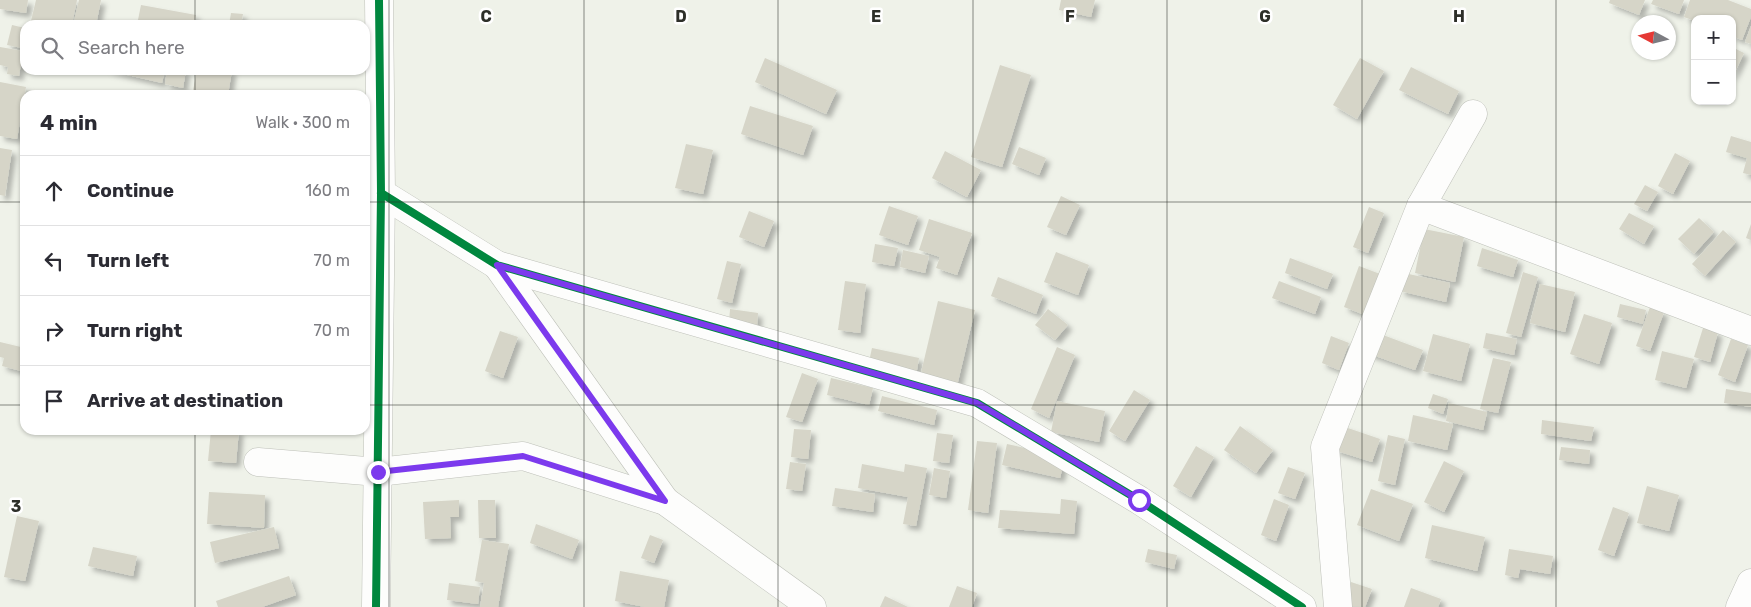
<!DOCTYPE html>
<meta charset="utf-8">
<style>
:root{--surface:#fff;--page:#f2f2f3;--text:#2b2b33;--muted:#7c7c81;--line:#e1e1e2}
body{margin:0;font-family:Rubik,sans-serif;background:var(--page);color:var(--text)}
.controls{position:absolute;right:15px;top:15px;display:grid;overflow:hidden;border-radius:10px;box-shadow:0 1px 4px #0004}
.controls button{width:45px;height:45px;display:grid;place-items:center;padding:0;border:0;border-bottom:1px solid var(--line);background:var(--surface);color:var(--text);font:25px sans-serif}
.compass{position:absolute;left:1631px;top:15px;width:45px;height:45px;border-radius:50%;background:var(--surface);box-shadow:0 1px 4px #0004;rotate:277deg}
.stop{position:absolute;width:15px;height:15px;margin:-11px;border:4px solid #7c3aed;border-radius:50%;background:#fff}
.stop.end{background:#7c3aed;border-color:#fff;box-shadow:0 1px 5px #0008}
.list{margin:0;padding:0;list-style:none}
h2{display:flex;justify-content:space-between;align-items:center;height:65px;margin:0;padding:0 20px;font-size:21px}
h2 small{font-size:16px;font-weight:400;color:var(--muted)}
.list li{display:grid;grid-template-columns:32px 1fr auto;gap:15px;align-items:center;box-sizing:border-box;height:70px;padding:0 20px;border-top:1px solid var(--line)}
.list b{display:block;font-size:19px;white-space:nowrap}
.list em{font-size:16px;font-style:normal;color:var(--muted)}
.icon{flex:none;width:28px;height:28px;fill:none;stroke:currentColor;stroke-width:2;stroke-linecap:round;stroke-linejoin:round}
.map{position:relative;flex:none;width:1751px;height:607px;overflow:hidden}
.search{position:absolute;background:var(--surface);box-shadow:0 1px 4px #0004;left:20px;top:20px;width:350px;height:55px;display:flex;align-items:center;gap:12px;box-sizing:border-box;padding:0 18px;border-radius:15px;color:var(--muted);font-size:19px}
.panel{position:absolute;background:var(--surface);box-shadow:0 1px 4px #0004;left:20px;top:90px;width:350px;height:345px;border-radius:15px}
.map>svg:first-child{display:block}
.building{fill:#d6d5c8;filter:url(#shadow)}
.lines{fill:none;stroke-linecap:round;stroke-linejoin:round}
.minor-casing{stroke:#bec0b9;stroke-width:29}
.minor{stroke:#fdfdfc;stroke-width:28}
.cycleway-casing{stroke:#fff;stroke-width:11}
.cycleway{stroke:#00873e;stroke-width:8}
.route{stroke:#7c3aed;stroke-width:6}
.grid{fill:none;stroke:#2d2f29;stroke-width:1;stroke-opacity:0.55}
.grid-label{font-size:16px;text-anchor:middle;font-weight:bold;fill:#2d2f29;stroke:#fff;stroke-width:5;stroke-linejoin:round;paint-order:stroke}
</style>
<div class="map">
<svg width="1751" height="607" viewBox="0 0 1751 607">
<defs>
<filter id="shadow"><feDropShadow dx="4.5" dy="4.5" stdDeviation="2.5" flood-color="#0004"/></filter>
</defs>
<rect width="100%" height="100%" fill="#eff2e9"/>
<!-- building -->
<g class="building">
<path d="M 0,0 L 28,0 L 26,13 L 0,9 Z"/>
<path d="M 36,0 L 77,0 L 72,25 L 30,25 Z"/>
<path d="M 79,0 L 101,0 L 96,25 L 73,25 Z"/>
<path d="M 1061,0 L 1095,0 L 1091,17 L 1059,10 Z"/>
<path d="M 1610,0 L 1645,0 L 1639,15 L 1609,3 Z"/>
<path d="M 1653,0 L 1684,0 L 1679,14 L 1651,4 Z"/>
<path d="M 1690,0 L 1728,0 L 1751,9 L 1751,17 L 1742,40 L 1732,36 L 1732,19 L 1695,19 L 1695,21 L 1684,17 Z"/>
<path d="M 141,5 L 196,15 L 194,25 L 137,25 Z"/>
<path d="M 231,13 L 243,14 L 241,25 L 229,25 Z"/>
<path d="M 12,25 L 25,28 L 22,48 L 7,45 Z"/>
<path d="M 1751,26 L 1751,44 L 1745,42 Z"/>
<path d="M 0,47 L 23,51 L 19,76 L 7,74 L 8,67 L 0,65 Z"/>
<path d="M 1732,47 L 1744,53 L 1732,78 Z"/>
<path d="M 765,58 L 837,90 L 826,114 L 755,82 Z"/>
<path d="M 1360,58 L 1384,71 L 1357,119 L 1333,105 Z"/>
<path d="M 1000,65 L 1031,75 L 1002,167 L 971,157 Z"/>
<path d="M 1411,67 L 1459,91 L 1448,114 L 1399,90 Z"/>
<path d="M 106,70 L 165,70 L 162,83 Z"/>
<path d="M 167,70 L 186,70 L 183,88 L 165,84 Z"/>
<path d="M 197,70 L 232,70 L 228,95 L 193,90 Z"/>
<path d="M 0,82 L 26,87 L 17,139 L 0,136 Z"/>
<path d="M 750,106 L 813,126 L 803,155 L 741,134 Z"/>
<path d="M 1731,136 L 1751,142 L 1751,175 L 1743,173 L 1747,158 L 1726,152 Z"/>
<path d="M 686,144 L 713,150 L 703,194 L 675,188 Z"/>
<path d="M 1019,147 L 1046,158 L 1039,175 L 1012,164 Z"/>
<path d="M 0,148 L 12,150 L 5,196 L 0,195 Z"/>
<path d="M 945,151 L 981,170 L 967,197 L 932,178 Z"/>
<path d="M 1675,153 L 1690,161 L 1673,194 L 1658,186 Z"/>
<path d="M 1645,185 L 1658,192 L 1647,211 L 1634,204 Z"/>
<path d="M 1061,196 L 1080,205 L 1066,235 L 1047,227 Z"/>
<path d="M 889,206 L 918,216 L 908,245 L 879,235 Z"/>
<path d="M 1369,207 L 1384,213 L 1368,253 L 1353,247 Z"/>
<path d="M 749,211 L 774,221 L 764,247 L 739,237 Z"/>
<path d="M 1629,213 L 1654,226 L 1644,244 L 1619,229 Z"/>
<path d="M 1699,218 L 1714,232 L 1694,254 L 1678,239 Z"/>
<path d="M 929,219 L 972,233 L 957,275 L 936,268 L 940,257 L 919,250 Z"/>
<path d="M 1751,224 L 1751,240 L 1746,238 Z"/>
<path d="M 1424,229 L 1464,237 L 1455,282 L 1415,273 Z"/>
<path d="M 1723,230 L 1736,242 L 1705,276 L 1692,264 Z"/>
<path d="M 875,244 L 898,248 L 894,266 L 872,262 Z"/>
<path d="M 1482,248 L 1518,260 L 1513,277 L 1477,266 Z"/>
<path d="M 903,250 L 929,256 L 925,273 L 900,267 Z"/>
<path d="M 1056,252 L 1089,265 L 1078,295 L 1044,282 Z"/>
<path d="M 1290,258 L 1333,274 L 1327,289 L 1285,273 Z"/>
<path d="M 727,261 L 741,264 L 732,303 L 717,299 Z"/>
<path d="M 1359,266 L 1380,274 L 1365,315 L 1344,307 Z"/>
<path d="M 1523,272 L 1538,277 L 1521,337 L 1506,333 Z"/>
<path d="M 1404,273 L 1450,283 L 1446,302 L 1400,291 Z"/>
<path d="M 998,277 L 1043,295 L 1036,314 L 991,296 Z"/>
<path d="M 845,281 L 866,284 L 860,333 L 838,330 Z"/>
<path d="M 1279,281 L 1321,297 L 1315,314 L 1272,298 Z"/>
<path d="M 1540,284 L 1575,292 L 1565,332 L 1530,323 Z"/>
<path d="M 938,301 L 975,310 L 957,386 L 920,377 Z"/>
<path d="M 1620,304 L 1646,310 L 1643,324 L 1617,317 Z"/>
<path d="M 1650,307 L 1664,312 L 1650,351 L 1636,346 Z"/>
<path d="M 730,309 L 758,313 L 757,326 L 729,323 Z"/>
<path d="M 1048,309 L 1068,325 L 1055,340 L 1035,325 Z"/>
<path d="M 1584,314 L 1612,323 L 1599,364 L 1570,354 Z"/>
<path d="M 1703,328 L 1718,332 L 1710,362 L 1694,357 Z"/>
<path d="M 500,331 L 518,337 L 503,378 L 485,371 Z"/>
<path d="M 1375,332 L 1423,350 L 1415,370 L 1367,353 Z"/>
<path d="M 1486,333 L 1517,339 L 1514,355 L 1483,348 Z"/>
<path d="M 1433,334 L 1470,344 L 1461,381 L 1423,371 Z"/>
<path d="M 1331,336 L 1349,343 L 1339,370 L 1322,363 Z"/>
<path d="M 1731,339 L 1748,345 L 1735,382 L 1718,375 Z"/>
<path d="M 0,342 L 25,348 L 25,372 L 2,366 L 4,358 L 0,357 Z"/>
<path d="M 1057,347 L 1075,355 L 1049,418 L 1031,409 Z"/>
<path d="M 872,348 L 919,358 L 916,376 L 868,366 Z"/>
<path d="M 1662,351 L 1694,359 L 1686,388 L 1655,380 Z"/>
<path d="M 1493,358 L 1511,362 L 1498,413 L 1480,409 Z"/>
<path d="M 802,373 L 818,379 L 802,422 L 786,417 Z"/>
<path d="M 831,378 L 873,388 L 869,405 L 827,395 Z"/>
<path d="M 1726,389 L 1751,393 L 1751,407 L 1724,403 Z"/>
<path d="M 1134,390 L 1150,400 L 1125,441 L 1109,431 Z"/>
<path d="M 1433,394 L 1448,399 L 1443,414 L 1428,408 Z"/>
<path d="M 882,396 L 937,410 L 934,425 L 878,411 Z"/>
<path d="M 1057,401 L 1105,411 L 1099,442 L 1051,432 Z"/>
<path d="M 1449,403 L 1487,412 L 1483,430 L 1446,421 Z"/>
<path d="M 1413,415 L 1453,424 L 1447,450 L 1408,441 Z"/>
<path d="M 1542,420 L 1594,427 L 1591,441 L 1541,434 Z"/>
<path d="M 1240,426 L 1273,450 L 1256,473 L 1224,450 Z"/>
<path d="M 1342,426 L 1380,439 L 1372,462 L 1334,450 Z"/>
<path d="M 794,429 L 811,430 L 808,459 L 791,457 Z"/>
<path d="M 211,430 L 239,430 L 236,463 L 208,461 Z"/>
<path d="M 937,433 L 953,435 L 949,463 L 933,461 Z"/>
<path d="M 1388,435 L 1405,439 L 1395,485 L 1378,481 Z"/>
<path d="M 977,441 L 997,443 L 988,513 L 968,510 Z"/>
<path d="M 1007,444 L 1065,457 L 1060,478 L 1002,465 Z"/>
<path d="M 1196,446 L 1214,457 L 1191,497 L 1173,486 Z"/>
<path d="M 1561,447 L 1590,450 L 1589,464 L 1559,460 Z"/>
<path d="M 1444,461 L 1464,471 L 1444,512 L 1424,502 Z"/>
<path d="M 790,462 L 806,464 L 802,491 L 786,489 Z"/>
<path d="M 862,464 L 904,472 L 905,464 L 927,468 L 916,526 L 903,524 L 908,497 L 858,488 Z"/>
<path d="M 1288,467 L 1305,473 L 1295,499 L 1278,493 Z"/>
<path d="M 934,468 L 950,471 L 946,498 L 929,495 Z"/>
<path d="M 1647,486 L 1679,495 L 1669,531 L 1637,523 Z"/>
<path d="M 835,488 L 875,494 L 873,512 L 832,506 Z"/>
<path d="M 1371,489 L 1413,504 L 1399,541 L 1357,525 Z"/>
<path d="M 209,492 L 265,495 L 264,528 L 207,524 Z"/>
<path d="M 1061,499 L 1077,501 L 1074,534 L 998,528 L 1000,510 L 1060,514 Z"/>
<path d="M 1274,499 L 1289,505 L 1276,541 L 1261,535 Z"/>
<path d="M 459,500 L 459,517 L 450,517 L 451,538 L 425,539 L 423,502 Z"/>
<path d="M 478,500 L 495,500 L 496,538 L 479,538 Z"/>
<path d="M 1613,507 L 1629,513 L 1614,556 L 1598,550 Z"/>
<path d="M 17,516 L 39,521 L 25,581 L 4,577 Z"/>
<path d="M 536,524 L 579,540 L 572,559 L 530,543 Z"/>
<path d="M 1432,525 L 1485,537 L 1477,571 L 1425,558 Z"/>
<path d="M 274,527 L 279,548 L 215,563 L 210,542 Z"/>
<path d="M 650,535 L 663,540 L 654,563 L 641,558 Z"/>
<path d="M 482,540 L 509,544 L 498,607 L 480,607 L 484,583 L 475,581 Z"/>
<path d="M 93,547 L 137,556 L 133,576 L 88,566 Z"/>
<path d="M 1148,549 L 1177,555 L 1174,569 L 1145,562 Z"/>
<path d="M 1509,549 L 1553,556 L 1550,574 L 1520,569 L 1518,578 L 1505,575 Z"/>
<path d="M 620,571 L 669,580 L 664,607 L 645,607 L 615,601 Z"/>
<path d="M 289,576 L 296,595 L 262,607 L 218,607 L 216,601 Z"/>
<path d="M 1351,582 L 1372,589 L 1365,607 L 1342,606 Z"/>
<path d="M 449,583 L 480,587 L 478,604 L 447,600 Z"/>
<path d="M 957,586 L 977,593 L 972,607 L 949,607 Z"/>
<path d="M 1411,588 L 1441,599 L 1438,607 L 1404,607 Z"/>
<path d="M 885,596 L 908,607 L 880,607 Z"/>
</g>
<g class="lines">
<defs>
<g id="minor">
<path d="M 381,193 L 497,265 L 977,403 L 1139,500 L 1302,607"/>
<path d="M 1421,206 L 1751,331"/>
<path d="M 497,265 L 665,501"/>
<path d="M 258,462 L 378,472 L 523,456 L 665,501 L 812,607"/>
<path d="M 376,607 L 381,193 L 379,0"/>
<path d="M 1338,607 L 1325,447 L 1421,206 L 1473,114"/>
<path d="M 1740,607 L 1751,583"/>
</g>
</defs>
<!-- minor casing -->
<use href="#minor" class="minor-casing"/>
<!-- minor -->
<use href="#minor" class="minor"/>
<defs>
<g id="cycleway">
<path d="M 381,193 L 497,265 L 977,403 L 1139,500 L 1302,607"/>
<path d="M 376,607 L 381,193 L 379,0"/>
</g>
</defs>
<!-- cycleway casing -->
<use href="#cycleway" class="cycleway-casing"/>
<!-- cycleway -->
<use href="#cycleway" class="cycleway"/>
</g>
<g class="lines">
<!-- route -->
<path class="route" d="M 378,472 L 523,456 L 665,501 L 497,265 L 977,403 L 1139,500"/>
</g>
<!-- grid -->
<path class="grid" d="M 195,0 L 195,25M 389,0 L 389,607M 584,0 L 584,607M 778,0 L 778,607M 973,0 L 973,607M 1167,0 L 1167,607M 1362,0 L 1362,607M 1556,0 L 1556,607M 195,70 L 195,95M 0,202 L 25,202M 365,202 L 1751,202M 0,405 L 25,405M 365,405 L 1751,405M 195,430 L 195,607"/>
<g class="grid-label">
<text x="486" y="22">C</text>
<text x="681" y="22">D</text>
<text x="876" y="22">E</text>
<text x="1070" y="22">F</text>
<text x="1265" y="22">G</text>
<text x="1459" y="22">H</text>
<text x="16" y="512">3</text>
</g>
</svg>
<div class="controls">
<button>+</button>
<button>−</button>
</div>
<svg class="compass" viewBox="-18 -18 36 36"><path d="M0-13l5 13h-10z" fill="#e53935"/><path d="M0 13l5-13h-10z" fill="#7c7c81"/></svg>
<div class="stop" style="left:1139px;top:500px"></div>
<div class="stop end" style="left:378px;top:472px"></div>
<div class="search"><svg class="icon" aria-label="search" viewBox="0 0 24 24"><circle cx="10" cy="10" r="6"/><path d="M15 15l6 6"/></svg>Search here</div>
<section class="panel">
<h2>4 min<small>Walk · 300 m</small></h2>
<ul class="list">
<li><svg class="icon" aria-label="ahead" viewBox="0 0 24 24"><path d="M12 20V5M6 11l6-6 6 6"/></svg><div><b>Continue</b></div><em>160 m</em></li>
<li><svg class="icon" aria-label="left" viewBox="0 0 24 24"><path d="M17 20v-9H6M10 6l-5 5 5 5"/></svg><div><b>Turn left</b></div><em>70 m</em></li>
<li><svg class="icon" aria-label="right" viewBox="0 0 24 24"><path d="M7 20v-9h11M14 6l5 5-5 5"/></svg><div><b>Turn right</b></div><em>70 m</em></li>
<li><svg class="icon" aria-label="arrive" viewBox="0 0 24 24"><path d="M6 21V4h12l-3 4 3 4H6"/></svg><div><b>Arrive at destination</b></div></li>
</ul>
</section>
</div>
